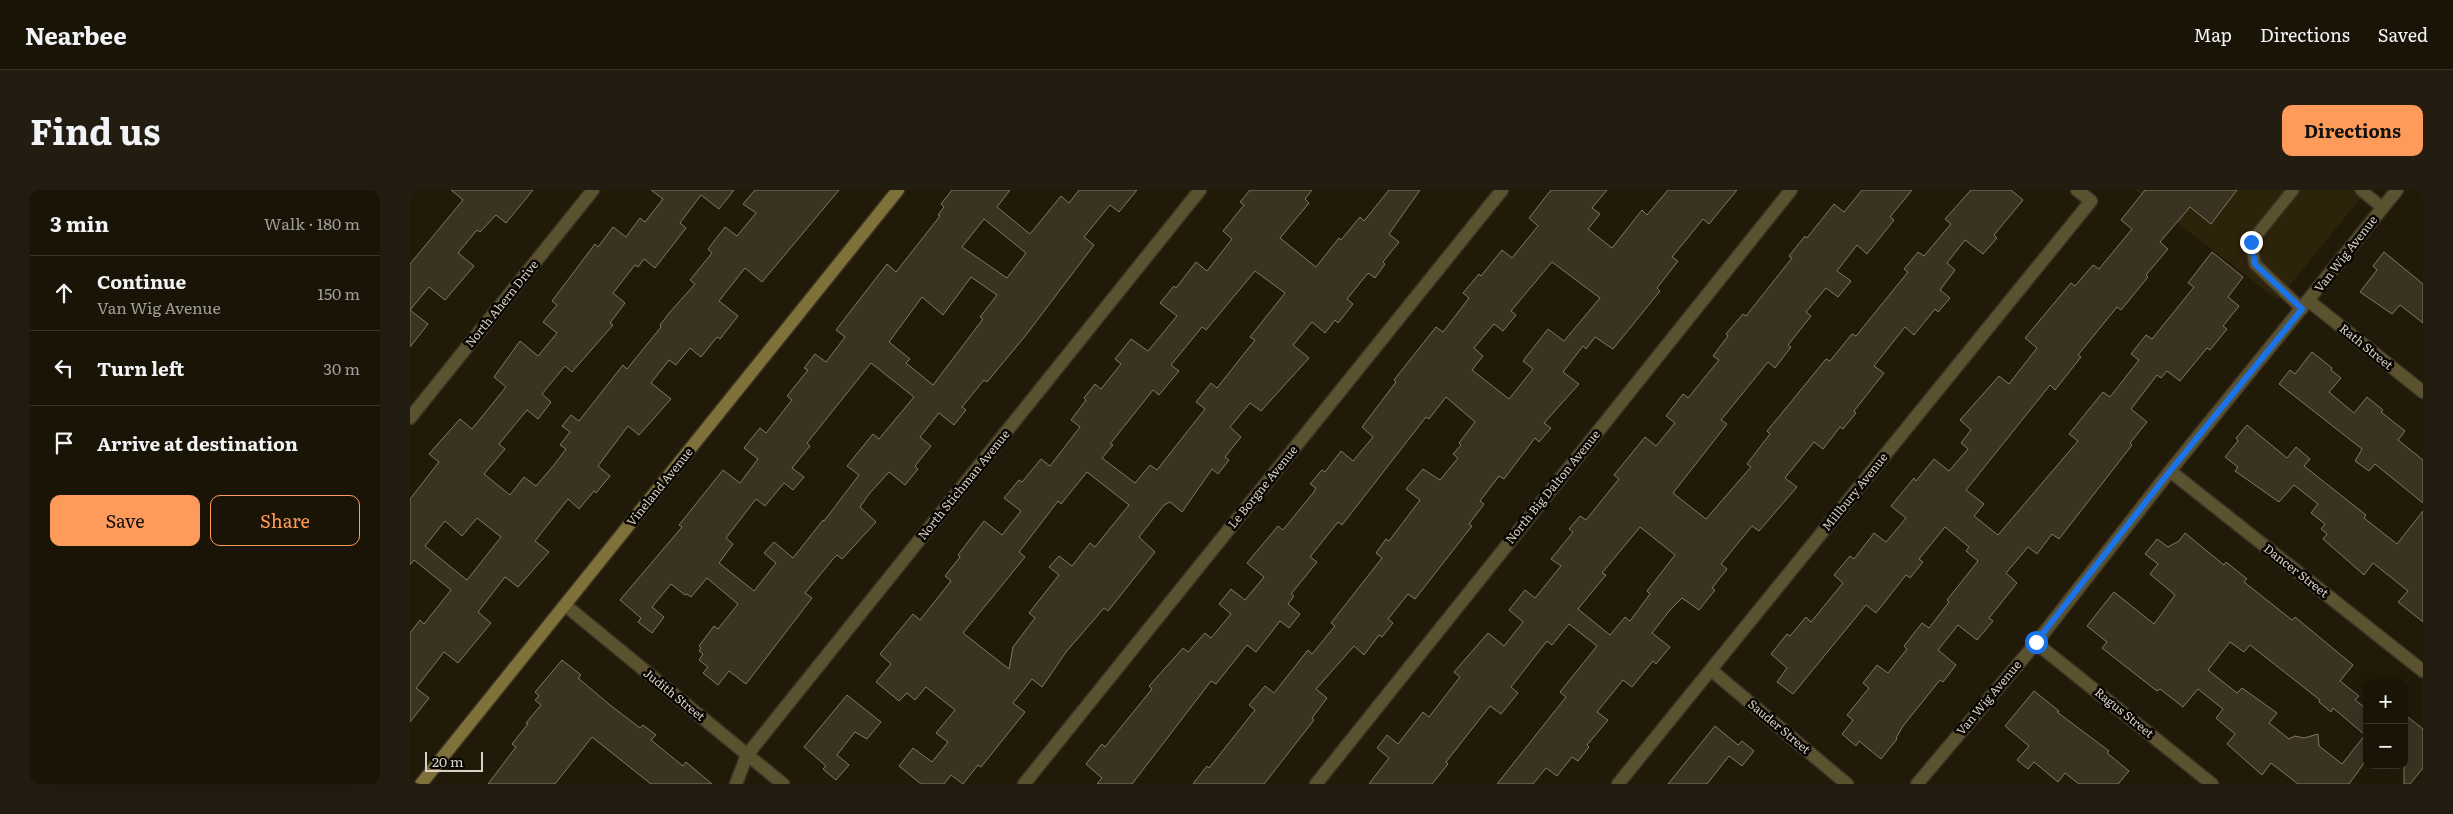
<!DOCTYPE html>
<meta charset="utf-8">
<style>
:root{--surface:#1a1407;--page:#231d11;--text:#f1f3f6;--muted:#9f9e9b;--line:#383328;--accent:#ff9b5a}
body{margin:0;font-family:Literata,serif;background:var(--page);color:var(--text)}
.controls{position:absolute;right:15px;bottom:15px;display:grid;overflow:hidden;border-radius:10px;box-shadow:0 5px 20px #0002}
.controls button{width:45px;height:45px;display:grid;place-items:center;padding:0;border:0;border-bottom:1px solid var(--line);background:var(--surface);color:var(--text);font:25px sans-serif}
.scale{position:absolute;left:15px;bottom:12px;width:58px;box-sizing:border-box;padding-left:5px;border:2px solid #d7d2c7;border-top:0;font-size:14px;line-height:18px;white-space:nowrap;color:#d7d2c7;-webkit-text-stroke:4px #090602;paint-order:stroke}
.stop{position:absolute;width:15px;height:15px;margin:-11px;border:4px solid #1a73e8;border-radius:50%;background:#fff}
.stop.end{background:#1a73e8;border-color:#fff;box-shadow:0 1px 5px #0008}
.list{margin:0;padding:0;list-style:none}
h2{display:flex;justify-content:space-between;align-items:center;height:65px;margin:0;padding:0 20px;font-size:21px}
h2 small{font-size:16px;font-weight:400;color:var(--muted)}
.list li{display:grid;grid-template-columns:32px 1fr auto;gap:15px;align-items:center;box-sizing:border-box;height:75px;padding:0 20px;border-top:1px solid var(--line)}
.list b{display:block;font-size:19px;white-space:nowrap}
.list p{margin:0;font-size:16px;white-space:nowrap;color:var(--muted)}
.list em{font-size:16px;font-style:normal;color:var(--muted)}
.actions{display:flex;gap:10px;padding:15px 20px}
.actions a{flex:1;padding:11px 0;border:1px solid var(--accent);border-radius:10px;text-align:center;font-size:18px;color:var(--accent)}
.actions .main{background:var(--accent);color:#111}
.icon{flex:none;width:28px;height:28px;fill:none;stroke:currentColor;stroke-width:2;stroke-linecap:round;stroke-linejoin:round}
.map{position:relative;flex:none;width:2013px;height:594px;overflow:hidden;border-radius:10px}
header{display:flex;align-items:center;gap:30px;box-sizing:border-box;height:70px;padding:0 25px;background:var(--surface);border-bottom:1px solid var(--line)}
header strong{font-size:24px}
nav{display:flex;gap:28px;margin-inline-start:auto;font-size:18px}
.intro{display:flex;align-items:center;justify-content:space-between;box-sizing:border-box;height:120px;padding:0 30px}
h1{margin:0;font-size:35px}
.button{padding:12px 22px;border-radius:10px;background:var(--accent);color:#111;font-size:18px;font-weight:700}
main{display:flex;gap:30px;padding:0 30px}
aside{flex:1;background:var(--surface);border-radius:10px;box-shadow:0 5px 20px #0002}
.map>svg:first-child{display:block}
.built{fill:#2d230a}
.building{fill:#3b3321;stroke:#817764;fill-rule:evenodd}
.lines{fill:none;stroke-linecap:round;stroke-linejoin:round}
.lane-casing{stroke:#3b3424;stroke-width:14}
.street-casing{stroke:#3b3424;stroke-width:15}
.secondary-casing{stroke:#3b3424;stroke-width:15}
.lane{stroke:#5b5230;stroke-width:11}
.street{stroke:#5b5230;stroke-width:12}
.secondary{stroke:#7f7139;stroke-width:12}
.route{stroke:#1a73e8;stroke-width:6}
.labels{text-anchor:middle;stroke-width:5;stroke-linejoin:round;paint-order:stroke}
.street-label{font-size:12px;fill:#d7d2c7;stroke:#090602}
</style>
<header>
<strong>Nearbee</strong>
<nav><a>Map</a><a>Directions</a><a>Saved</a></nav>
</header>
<div class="intro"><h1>Find us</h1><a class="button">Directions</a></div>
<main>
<aside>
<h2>3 min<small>Walk · 180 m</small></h2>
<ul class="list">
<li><svg class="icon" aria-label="ahead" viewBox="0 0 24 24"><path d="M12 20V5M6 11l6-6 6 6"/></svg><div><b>Continue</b><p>Van Wig Avenue</p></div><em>150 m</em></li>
<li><svg class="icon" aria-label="left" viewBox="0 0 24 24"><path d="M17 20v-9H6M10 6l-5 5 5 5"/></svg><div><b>Turn left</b></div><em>30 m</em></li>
<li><svg class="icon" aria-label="arrive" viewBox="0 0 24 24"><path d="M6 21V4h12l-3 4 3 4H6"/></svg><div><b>Arrive at destination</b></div></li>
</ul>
<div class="actions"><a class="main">Save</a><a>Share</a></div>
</aside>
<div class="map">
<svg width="2013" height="594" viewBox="0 0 2013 594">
<rect width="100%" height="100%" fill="#221a09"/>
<!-- built -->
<path class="built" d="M 1725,0 L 1957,0 L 1868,110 Z"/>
<!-- building -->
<g class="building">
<path d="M 41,0 L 123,0 L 96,33 L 86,25 L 70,42 L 67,40 L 48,63 L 64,76 L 35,110 L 19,97 L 0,120 L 0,74 L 53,10 Z"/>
<path d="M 241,0 L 324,0 L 309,19 L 291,5 L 270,33 L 276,38 L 245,78 L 234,69 L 228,77 L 225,75 L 203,103 L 215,113 L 200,133 L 203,135 L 162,182 L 155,176 L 132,204 L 141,212 L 128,229 L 117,220 L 89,254 L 95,259 L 74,284 L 100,305 L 114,287 L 126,296 L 144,275 L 156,259 L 150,255 L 160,242 L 152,236 L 161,225 L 169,231 L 213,175 L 217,179 L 251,137 L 250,135 L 260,122 L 285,94 L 280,90 L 302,63 L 298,59 L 315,37 L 327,46 L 346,23 L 333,14 L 345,0 L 429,0 L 352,92 L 335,78 L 309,111 L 328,126 L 310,149 L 307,147 L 291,167 L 280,158 L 266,175 L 259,170 L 241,193 L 261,209 L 229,245 L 218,236 L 188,276 L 200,286 L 186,303 L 184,301 L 169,319 L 158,309 L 125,351 L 139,362 L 108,397 L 95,387 L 68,422 L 81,433 L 48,473 L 34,462 L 6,498 L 19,508 L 0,532 L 0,443 L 10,430 L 14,434 L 41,400 L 4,370 L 0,375 L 0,309 L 29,272 L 19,264 L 50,229 L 62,239 L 96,197 L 84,187 L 110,151 L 128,166 L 147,143 L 133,132 L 147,115 L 142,111 L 185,54 L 188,57 L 203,37 L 216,47 L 230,28 L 235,32 L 253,9 ZM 67,328 L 91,347 L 57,390 L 15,356 L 35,331 L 52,346 Z"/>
<path d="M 542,0 L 600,0 L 587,17 L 620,44 L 651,6 L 659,13 L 669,0 L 727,0 L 709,22 L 700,15 L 674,47 L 684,55 L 616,145 L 577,192 L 574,190 L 552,217 L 556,220 L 544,235 L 529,223 L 510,247 L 521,256 L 505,276 L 508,279 L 495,295 L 479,282 L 459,304 L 450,317 L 466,332 L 432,369 L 427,365 L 423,369 L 395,403 L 402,408 L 336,494 L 319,481 L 308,495 L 293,483 L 298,477 L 289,470 L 293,464 L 289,461 L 291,458 L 289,456 L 304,436 L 308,439 L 328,414 L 297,388 L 281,407 L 277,404 L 275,405 L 261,394 L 242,417 L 254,427 L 242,443 L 228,432 L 231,428 L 210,410 L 272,337 L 269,335 L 313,280 L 330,293 L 348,269 L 334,258 L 350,238 L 356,243 L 382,210 L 377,206 L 398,180 L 394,178 L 405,164 L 416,172 L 435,147 L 426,140 L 477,74 L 486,82 L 530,26 L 528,25 L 534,17 L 531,14 ZM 574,29 L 616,63 L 597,88 L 552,57 ZM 561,87 L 587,105 L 570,127 L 573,129 L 523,195 L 496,173 L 500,169 L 479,152 L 512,107 L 533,125 ZM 461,173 L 504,207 L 469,249 L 463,244 L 437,276 L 449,285 L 414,331 L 413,330 L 383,368 L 364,352 L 354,363 L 366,373 L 344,401 L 309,373 L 323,354 L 316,348 L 346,309 L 355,316 L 374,293 L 383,300 L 394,287 L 382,278 L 400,256 L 397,253 Z"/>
<path d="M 840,0 L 902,0 L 895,9 L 899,13 L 870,48 L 906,77 L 929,48 L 931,50 L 950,27 L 954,31 L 979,0 L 1010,0 L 979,44 L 989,52 L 973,72 L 975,74 L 965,88 L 958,83 L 937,109 L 943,114 L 928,133 L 925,130 L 915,143 L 902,132 L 883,155 L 899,168 L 851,221 L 840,213 L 820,237 L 831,247 L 815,267 L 819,270 L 808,284 L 802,279 L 772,322 L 760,312 L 754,315 L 729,347 L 745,362 L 698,421 L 694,418 L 656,462 L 632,497 L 622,489 L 603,513 L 615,522 L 571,577 L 568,575 L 553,594 L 541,585 L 534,594 L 511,594 L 489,576 L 503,558 L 522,572 L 538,552 L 526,543 L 545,520 L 516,497 L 505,510 L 497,503 L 489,511 L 466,492 L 481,474 L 470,464 L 503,424 L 510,430 L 541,391 L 535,386 L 550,367 L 548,365 L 574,331 L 592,345 L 611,321 L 594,308 L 609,290 L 612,292 L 631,269 L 640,276 L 670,237 L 661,230 L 676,210 L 674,208 L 685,194 L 691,199 L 711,174 L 705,169 L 721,149 L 738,161 L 748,149 L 767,126 L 750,113 L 764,96 L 766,98 L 786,72 L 797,81 L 822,49 L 813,41 L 834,15 L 830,12 ZM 845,81 L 875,103 L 840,147 L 845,150 L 807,198 L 801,193 L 786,212 L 795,219 L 747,280 L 740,275 L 725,293 L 692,268 L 703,255 L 700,254 L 743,200 L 749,205 L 769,181 L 761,175 L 792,137 L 796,140 ZM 677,282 L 719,315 L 685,357 L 680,353 L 662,376 L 649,366 L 639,377 L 649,385 L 619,423 L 625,428 L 603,457 L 599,479 L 553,443 L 615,367 L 609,362 L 648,311 L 651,314 Z"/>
<path d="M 1141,0 L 1197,0 L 1182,18 L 1190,24 L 1178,39 L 1202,58 L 1232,20 L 1237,25 L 1258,0 L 1327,0 L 1299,34 L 1293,29 L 1262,67 L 1268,71 L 1247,98 L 1250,101 L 1203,159 L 1185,147 L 1176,159 L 1173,156 L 1153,182 L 1169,194 L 1134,233 L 1141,238 L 1129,252 L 1125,248 L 1094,289 L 1089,286 L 1070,311 L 1074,314 L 1059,334 L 1062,336 L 1005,409 L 998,404 L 978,429 L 983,433 L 972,447 L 969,445 L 954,465 L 944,456 L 906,499 L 917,508 L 902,528 L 904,530 L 854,594 L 783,594 L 797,576 L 799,578 L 845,520 L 839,515 L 855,496 L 864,503 L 898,460 L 902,464 L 925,436 L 921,433 L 972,368 L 966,363 L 976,349 L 979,351 L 1010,310 L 996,299 L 1013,279 L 1030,290 L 1048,268 L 1043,264 L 1051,255 L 1049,253 L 1065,232 L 1036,207 L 1019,229 L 1016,227 L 932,335 L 928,332 L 900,367 L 907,372 L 881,404 L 884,406 L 878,414 L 890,424 L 879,438 L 870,431 L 846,462 L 837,455 L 806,494 L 801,491 L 722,594 L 687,594 L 692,588 L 676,574 L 692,554 L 695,557 L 742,499 L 739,496 L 773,458 L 778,462 L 795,443 L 801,448 L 821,424 L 809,414 L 821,399 L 835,410 L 854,387 L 837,373 L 868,336 L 873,340 L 903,303 L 906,298 L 900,294 L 912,280 L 915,282 L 931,261 L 943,271 L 963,247 L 952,237 L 986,192 L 984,190 L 1026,137 L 1033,142 L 1059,108 L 1053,103 L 1069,84 L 1071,86 L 1092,60 L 1102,68 L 1128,36 L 1119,28 ZM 1142,72 L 1190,108 L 1154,151 L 1138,139 L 1113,171 L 1123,179 L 1099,209 L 1062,180 L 1073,166 L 1064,158 L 1084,134 L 1093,141 L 1106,125 L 1101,121 Z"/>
<path d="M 1452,0 L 1502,0 L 1480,27 L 1484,30 L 1457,64 L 1447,55 L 1427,81 L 1441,91 L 1428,107 L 1416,98 L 1396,122 L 1401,126 L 1378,155 L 1381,157 L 1365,178 L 1358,172 L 1311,230 L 1317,234 L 1263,303 L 1296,329 L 1341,277 L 1337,274 L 1360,244 L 1357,241 L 1372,223 L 1416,169 L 1420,171 L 1442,144 L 1446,146 L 1498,82 L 1494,79 L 1508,62 L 1514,66 L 1541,34 L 1535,29 L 1561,0 L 1601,0 L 1613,10 L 1584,45 L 1587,48 L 1573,64 L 1555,50 L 1537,73 L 1545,80 L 1530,100 L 1540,108 L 1528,122 L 1525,119 L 1504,145 L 1495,137 L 1464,176 L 1474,183 L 1444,221 L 1446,223 L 1433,239 L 1430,237 L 1413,259 L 1404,252 L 1375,288 L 1387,297 L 1349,341 L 1342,336 L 1311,374 L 1317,379 L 1302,398 L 1305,400 L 1289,420 L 1272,408 L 1260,420 L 1242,443 L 1260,457 L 1246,474 L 1243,471 L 1222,497 L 1213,490 L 1187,522 L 1198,530 L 1177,555 L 1179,557 L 1168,571 L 1162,567 L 1147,586 L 1136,578 L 1123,594 L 1087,594 L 1156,507 L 1150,502 L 1187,456 L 1159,434 L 1142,455 L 1137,451 L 1101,497 L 1108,503 L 1091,524 L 1080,516 L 1036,572 L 1038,574 L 1022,594 L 959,594 L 979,568 L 967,558 L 977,545 L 988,554 L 1013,522 L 1019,527 L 1050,487 L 1044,482 L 1078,443 L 1094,456 L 1113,432 L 1099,420 L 1115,400 L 1125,408 L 1151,376 L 1141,369 L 1163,342 L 1159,339 L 1170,326 L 1176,330 L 1209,289 L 1204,285 L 1235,247 L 1246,256 L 1265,233 L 1256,226 L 1273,204 L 1278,208 L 1309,170 L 1303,166 L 1318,146 L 1316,144 L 1333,124 L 1336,126 L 1382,68 L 1379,66 L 1395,46 L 1397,48 L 1424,14 L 1434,22 ZM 1230,337 L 1265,365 L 1237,401 L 1240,404 L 1220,431 L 1215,427 L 1200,445 L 1168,419 L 1196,385 L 1192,383 Z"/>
<path d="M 1735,0 L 1827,0 L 1801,34 L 1780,17 L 1750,52 L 1758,59 L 1736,85 L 1738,87 L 1711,120 L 1707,117 L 1668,165 L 1671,167 L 1645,200 L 1640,195 L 1556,300 L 1574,314 L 1564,326 L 1588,345 L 1668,251 L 1659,244 L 1693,202 L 1700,207 L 1729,170 L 1721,164 L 1736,145 L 1742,149 L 1784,97 L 1778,93 L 1802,62 L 1833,87 L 1818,107 L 1829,116 L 1813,136 L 1817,139 L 1800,160 L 1797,158 L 1770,191 L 1757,181 L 1751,188 L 1747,185 L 1721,219 L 1737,232 L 1720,253 L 1722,255 L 1649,349 L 1642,344 L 1627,364 L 1618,357 L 1596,383 L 1607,393 L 1579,428 L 1583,431 L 1567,450 L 1548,435 L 1528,460 L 1546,475 L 1533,492 L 1530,490 L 1493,536 L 1486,548 L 1487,549 L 1471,569 L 1449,551 L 1446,556 L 1432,544 L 1443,530 L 1437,525 L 1459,498 L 1453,493 L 1467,475 L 1478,483 L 1497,459 L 1494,456 L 1512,433 L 1519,438 L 1539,412 L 1537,410 L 1568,371 L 1556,361 L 1559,357 L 1535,337 L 1509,369 L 1513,372 L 1500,388 L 1496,385 L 1466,423 L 1456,415 L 1383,504 L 1367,492 L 1377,478 L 1361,464 L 1377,444 L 1380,446 L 1396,427 L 1401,432 L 1433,393 L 1424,385 L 1440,366 L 1444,369 L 1464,343 L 1476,352 L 1496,328 L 1481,316 L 1504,288 L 1506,291 L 1524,269 L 1539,281 L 1558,259 L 1551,253 L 1561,240 L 1550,230 L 1589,186 L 1599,194 L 1627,158 L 1615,148 L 1661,93 L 1665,96 L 1683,75 L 1689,79 L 1722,39 L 1711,30 Z"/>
<path d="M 1974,62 L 2013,94 L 2013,133 L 1990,115 L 1982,124 L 1950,102 L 1967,80 L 1963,76 Z"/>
<path d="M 0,120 L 18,134 L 0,157 Z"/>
<path d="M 1902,162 L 1922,178 L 1921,180 L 1931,188 L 1919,202 L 1944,223 L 1957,207 L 1973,220 L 1971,222 L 1995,241 L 1988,250 L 2013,270 L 2013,313 L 1965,274 L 1959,281 L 1945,271 L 1952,259 L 1869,194 L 1880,180 L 1885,184 Z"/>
<path d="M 1837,235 L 1877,268 L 1886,257 L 1900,269 L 1894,276 L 1956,325 L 1954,328 L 1987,354 L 2013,321 L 2013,432 L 1988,412 L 1998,401 L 1963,373 L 1954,385 L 1913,349 L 1917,344 L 1911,339 L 1915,334 L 1901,323 L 1908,314 L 1884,295 L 1869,312 L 1825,281 L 1828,277 L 1815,267 L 1828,251 L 1826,248 Z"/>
<path d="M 1775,343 L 1814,375 L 1816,372 L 1837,389 L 1834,392 L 1882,430 L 1885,427 L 1943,475 L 1930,491 L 1949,506 L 1945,510 L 1957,519 L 1957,569 L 1939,594 L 1888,594 L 1861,573 L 1852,585 L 1817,554 L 1825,544 L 1806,528 L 1813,519 L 1788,499 L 1773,517 L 1750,499 L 1747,501 L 1692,458 L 1697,452 L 1677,436 L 1704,402 L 1744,434 L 1765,405 L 1740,384 L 1748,374 L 1735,364 L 1747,349 L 1758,357 L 1769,351 ZM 1820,452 L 1834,462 L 1840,455 L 1910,510 L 1909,512 L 1921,522 L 1923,518 L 1955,545 L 1932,574 L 1909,556 L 1908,544 L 1894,548 L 1885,546 L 1879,549 L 1859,533 L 1867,523 L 1832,498 L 1827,503 L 1798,480 Z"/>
<path d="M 152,470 L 171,485 L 168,488 L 200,515 L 230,538 L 233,535 L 246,545 L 241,550 L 273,576 L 276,572 L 302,594 L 241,594 L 182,547 L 145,594 L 78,594 L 106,557 L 102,554 L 118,534 L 116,533 L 131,515 L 125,510 L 129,506 L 125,502 Z"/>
<path d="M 1624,501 L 1649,521 L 1647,522 L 1699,561 L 1697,563 L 1719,581 L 1708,594 L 1669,594 L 1655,583 L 1648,592 L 1624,572 L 1618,579 L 1607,570 L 1619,556 L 1595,536 Z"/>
<path d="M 437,505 L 471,532 L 457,549 L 445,542 L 427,565 L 439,575 L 426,590 L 413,579 L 416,576 L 394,557 Z"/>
<path d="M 1994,524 L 2013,539 L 2013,578 L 2000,594 L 1994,594 Z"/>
<path d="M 1305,536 L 1328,555 L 1332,551 L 1344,561 L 1332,576 L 1319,566 L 1297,594 L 1258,594 Z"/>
</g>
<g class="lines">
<defs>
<g id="lane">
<path d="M 1883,0 L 1841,52 L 1845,74 L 1892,119"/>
<path d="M 1951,0 L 1973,18"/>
</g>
<g id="street">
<path d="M 1899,111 L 2013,202"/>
<path d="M 0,228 L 183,0"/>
<path d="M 1760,281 L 2013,481"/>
<path d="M 155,415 L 373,594"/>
<path d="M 1626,453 L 1802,594"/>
<path d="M 1301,480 L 1437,594"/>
<path d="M 326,594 L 337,565 L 790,0"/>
<path d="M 614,594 L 1092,0"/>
<path d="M 906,594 L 1381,0"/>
<path d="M 1208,594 L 1681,11 L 1667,0"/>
<path d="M 1507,594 L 1626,453 L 1760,281 L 1987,0"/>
</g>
<path id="secondary" d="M 11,594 L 488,0"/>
</defs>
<!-- lane casing -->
<use href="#lane" class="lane-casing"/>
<!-- street casing -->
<use href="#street" class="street-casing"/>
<!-- secondary casing -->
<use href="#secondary" class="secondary-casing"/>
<!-- lane -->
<use href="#lane" class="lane"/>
<!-- street -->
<use href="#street" class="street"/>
<!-- secondary -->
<use href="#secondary" class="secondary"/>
</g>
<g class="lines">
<!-- route -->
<path class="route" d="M 1626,452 L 1760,281 L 1892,119 L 1845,74 L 1841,52"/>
</g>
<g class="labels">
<!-- street labels -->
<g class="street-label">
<text transform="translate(1936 64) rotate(-52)" y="4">Van Wig Avenue</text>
<text transform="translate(92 114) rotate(-51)" y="4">North Ahern Drive</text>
<text transform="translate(1956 157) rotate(39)" y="4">Rath Street</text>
<text transform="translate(554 295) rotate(-51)" y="4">North Stichman Avenue</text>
<text transform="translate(250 297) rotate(-51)" y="4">Vineland Avenue</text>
<text transform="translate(853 297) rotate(-51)" y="4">Le Borgne Avenue</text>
<text transform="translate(1143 297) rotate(-51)" y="4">North Big Dalton Avenue</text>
<text transform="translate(1445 302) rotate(-51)" y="4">Millbury Avenue</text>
<text transform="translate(1886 381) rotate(38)" y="4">Dancer Street</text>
<text transform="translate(264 505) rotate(39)" y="4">Judith Street</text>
<text transform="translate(1579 508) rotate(-50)" y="4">Van Wig Avenue</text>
<text transform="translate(1714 523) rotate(39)" y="4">Ragus Street</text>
<text transform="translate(1369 537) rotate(40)" y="4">Sauder Street</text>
</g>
</g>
</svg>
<div class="controls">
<button>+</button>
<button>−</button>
</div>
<div class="scale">20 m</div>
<div class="stop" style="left:1626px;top:452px"></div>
<div class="stop end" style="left:1841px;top:52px"></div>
</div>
</main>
